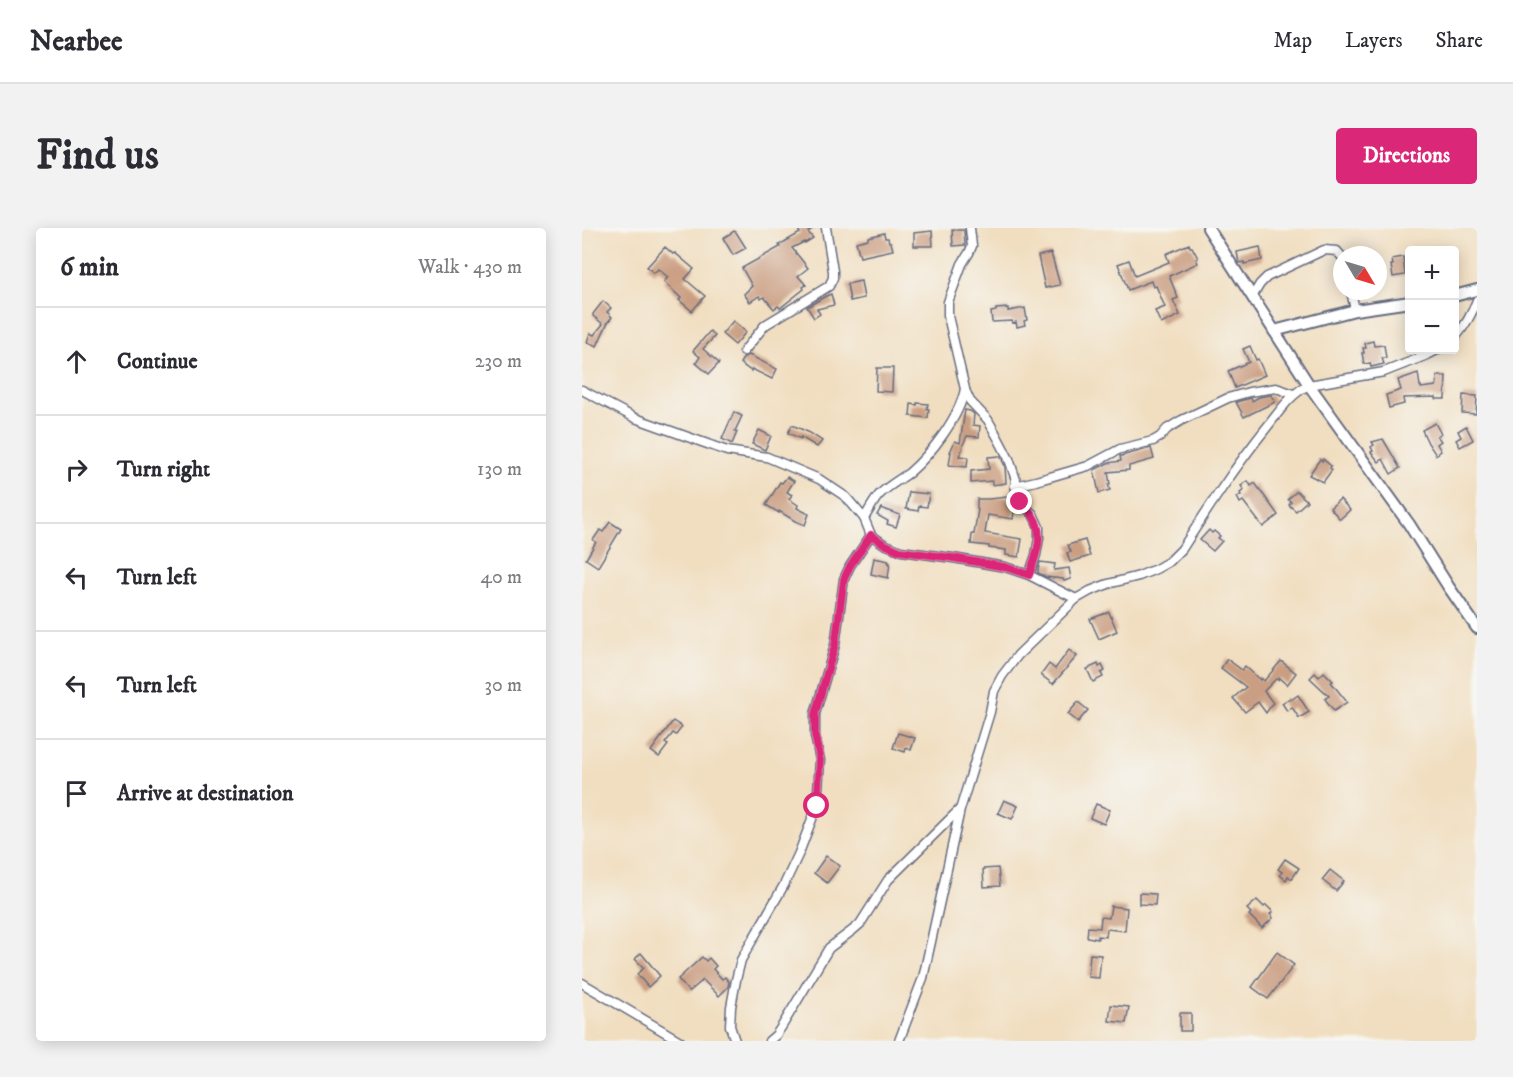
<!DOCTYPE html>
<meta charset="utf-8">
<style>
:root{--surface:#fff;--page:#f2f2f3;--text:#2b2b33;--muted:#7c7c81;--line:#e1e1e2;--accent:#db2777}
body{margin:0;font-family:"IM FELL DW Pica",serif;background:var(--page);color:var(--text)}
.controls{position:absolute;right:18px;top:18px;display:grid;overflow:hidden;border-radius:6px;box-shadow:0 3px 15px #0003}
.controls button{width:54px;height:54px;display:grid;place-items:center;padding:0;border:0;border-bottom:2px solid var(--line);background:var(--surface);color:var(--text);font:30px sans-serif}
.compass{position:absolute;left:751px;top:18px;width:54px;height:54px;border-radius:50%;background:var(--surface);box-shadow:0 3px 15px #0003;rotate:128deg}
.stop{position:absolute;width:18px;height:18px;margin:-14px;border:4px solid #db2777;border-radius:50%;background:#fff}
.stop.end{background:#db2777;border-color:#fff;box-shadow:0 2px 6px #0008}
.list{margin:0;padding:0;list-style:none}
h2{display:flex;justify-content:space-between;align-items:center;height:78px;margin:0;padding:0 24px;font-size:26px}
h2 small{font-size:20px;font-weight:400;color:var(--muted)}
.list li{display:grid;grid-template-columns:39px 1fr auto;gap:18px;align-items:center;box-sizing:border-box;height:108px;padding:0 24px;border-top:2px solid var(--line)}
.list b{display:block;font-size:22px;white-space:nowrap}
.list em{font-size:20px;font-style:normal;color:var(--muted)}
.icon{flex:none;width:33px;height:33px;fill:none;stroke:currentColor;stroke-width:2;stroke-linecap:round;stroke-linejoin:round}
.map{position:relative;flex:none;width:895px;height:813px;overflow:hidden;border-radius:6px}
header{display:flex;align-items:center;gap:36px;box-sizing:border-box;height:84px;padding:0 30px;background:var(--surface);border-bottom:2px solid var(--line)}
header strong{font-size:28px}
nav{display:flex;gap:33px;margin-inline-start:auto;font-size:21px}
.intro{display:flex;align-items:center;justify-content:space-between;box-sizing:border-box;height:144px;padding:0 36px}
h1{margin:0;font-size:42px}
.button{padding:15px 27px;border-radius:6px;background:var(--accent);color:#fff;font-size:21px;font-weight:700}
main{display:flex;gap:36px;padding:0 36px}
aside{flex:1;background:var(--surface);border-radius:6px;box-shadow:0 3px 15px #0003}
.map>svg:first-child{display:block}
.building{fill:#ca9e82}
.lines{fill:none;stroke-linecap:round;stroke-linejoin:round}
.minor-casing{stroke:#666c80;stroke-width:11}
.tertiary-casing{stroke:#666c80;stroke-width:14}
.minor{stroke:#fff;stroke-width:8}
.tertiary{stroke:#fff;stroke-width:10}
.route{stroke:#db2777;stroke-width:8}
</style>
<header>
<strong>Nearbee</strong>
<nav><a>Map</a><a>Layers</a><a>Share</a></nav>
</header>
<div class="intro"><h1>Find us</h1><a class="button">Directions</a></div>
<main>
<aside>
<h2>6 min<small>Walk · 430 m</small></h2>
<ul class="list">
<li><svg class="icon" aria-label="ahead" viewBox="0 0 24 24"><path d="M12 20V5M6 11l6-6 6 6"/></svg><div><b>Continue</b></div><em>230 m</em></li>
<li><svg class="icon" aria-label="right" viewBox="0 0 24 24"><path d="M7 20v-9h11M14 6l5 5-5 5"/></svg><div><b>Turn right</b></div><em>130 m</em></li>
<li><svg class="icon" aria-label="left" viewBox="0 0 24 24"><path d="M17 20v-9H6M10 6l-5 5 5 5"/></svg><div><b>Turn left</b></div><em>40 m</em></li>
<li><svg class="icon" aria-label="left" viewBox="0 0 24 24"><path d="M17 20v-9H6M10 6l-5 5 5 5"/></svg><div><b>Turn left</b></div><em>30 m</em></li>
<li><svg class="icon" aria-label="arrive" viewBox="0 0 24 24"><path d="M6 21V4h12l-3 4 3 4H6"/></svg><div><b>Arrive at destination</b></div></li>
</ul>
</aside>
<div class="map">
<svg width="895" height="813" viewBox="0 0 895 813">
<rect width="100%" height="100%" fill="#f6f6f2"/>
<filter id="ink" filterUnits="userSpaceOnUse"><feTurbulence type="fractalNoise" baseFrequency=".0167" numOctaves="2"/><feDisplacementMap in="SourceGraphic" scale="12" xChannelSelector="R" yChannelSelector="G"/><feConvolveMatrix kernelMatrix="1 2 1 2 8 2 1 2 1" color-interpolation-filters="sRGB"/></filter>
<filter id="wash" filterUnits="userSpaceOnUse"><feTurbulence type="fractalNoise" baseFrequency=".008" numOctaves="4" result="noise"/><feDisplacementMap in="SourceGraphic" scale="24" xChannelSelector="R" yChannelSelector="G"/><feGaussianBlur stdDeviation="1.35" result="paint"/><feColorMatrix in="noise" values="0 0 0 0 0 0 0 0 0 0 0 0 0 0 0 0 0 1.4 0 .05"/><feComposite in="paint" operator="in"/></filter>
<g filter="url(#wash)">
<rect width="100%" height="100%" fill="#f1dec0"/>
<g id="blocks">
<!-- building -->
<g class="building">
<path d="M 215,0 L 232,0 L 226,4 L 231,10 L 223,15 L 222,14 L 210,20 L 226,40 L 216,48 L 224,57 L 221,59 L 222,61 L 198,80 L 196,78 L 192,81 L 182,69 L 179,71 L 177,68 L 168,74 L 162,66 L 170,58 L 160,40 L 198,19 L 197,17 L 218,5 Z"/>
<path d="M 370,2 L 382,2 L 383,17 L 371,18 Z"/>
<path d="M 152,3 L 154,4 L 164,20 L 151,27 L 141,10 Z"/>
<path d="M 350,3 L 351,18 L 332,18 L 332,5 Z"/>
<path d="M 302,5 L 303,10 L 306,10 L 307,14 L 309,14 L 311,22 L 278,29 L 274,14 L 286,11 L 286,9 Z"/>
<path d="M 607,16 L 608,19 L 610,19 L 616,30 L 614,31 L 616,35 L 587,48 L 596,70 L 591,72 L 598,87 L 579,96 L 573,83 L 583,79 L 574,58 L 571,59 L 569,53 L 546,62 L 536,36 L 547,32 L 553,48 L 587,34 L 584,26 Z"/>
<path d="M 83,19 L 91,26 L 93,25 L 112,41 L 103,51 L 123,68 L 110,83 L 97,72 L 99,70 L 82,54 L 86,49 L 76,41 L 72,45 L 65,39 Z"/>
<path d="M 678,19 L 680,32 L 662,36 L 662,34 L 657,35 L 655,24 Z"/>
<path d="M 469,25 L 478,57 L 463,60 L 456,28 Z"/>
<path d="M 821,29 L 823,47 L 811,49 L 809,37 L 811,37 L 810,31 Z"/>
<path d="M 279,53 L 282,70 L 268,73 L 265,56 Z"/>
<path d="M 249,66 L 252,77 L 235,81 L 238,86 L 232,90 L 225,79 L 244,68 Z"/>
<path d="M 21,73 L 29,80 L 25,84 L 30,89 L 26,94 L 15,118 L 5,114 L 8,105 L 12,107 L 21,96 L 11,88 L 11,86 Z"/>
<path d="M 426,80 L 426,83 L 443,80 L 445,92 L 442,93 L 443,97 L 435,99 L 434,94 L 431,95 L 430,93 L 410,94 L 409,84 L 414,83 L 414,81 Z"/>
<path d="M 151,93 L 164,104 L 153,117 L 140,106 Z"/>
<path d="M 128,103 L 133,108 L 121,121 L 137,135 L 127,146 L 114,135 L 118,129 L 111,123 Z"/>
<path d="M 791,113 L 792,118 L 802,117 L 804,130 L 800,130 L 802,136 L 789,139 L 788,135 L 782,136 L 780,125 L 782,125 L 781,120 L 784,120 L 783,115 Z"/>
<path d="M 668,118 L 674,132 L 676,131 L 683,147 L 653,160 L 646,143 L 667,134 L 661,121 Z"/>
<path d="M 167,127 L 195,141 L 190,151 L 170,141 L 169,143 L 158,135 L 162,129 Z"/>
<path d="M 295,140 L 311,140 L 310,164 L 294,163 Z"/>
<path d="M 836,145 L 838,158 L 839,158 L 839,160 L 854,158 L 855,148 L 864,148 L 863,171 L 854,171 L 854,169 L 821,170 L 822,176 L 807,180 L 804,167 L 819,162 L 816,152 Z"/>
<path d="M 689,167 L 693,174 L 662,189 L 654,174 L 669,170 L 670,173 L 677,169 Z"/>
<path d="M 881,167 L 895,168 L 894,186 L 880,185 Z"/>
<path d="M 335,175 L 346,176 L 345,181 L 347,181 L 346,190 L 328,188 L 329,176 L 335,177 Z"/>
<path d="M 383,182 L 388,183 L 392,186 L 391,197 L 398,198 L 397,209 L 385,208 L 380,219 L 381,220 L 377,228 L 386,229 L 385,239 L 367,237 L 369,224 L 368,224 L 373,213 L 378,215 Z"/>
<path d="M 152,184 L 160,188 L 153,203 L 155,204 L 150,216 L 140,211 Z"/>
<path d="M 853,195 L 859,206 L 855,208 L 859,213 L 855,216 L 859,223 L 854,227 L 846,215 L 840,202 Z"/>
<path d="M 210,197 L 228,205 L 240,213 L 235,219 L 219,209 L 219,211 L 206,205 Z"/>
<path d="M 884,198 L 891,212 L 878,219 L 874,212 L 879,209 L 876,203 Z"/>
<path d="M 177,202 L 189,208 L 183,222 L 170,216 Z"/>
<path d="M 801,211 L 818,240 L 809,246 L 801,231 L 797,234 L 789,224 L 791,223 L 789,219 L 792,217 L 790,214 Z"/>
<path d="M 569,220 L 572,231 L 547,238 L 547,242 L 526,244 L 528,256 L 526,256 L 528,262 L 517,265 L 512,242 L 526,235 L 539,233 L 538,228 L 539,228 Z"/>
<path d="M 418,228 L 423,238 L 424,255 L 410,257 L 410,253 L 389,255 L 389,243 L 407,241 L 406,229 Z"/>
<path d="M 738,231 L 740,233 L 741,231 L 749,238 L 748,240 L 750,242 L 741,254 L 727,247 Z"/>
<path d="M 205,249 L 212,253 L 205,264 L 210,267 L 207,271 L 216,277 L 215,280 L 227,286 L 223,297 L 213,293 L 197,283 L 197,285 L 184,277 L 198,254 L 200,255 Z"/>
<path d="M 666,253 L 669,258 L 673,255 L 696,287 L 681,299 L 661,273 L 658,275 L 655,269 L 659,267 L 658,265 L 662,262 L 659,258 Z"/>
<path d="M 715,263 L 725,273 L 714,283 L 707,277 L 709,274 L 706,271 Z"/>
<path d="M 327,264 L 347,266 L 345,279 L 337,278 L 336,283 L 324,281 Z"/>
<path d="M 425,269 L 426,272 L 430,273 L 432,284 L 431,291 L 406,287 L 403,305 L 440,311 L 437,329 L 424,327 L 424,322 L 407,320 L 407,318 L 389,316 L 390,306 L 392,306 L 396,281 L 395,281 L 395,271 L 407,271 Z"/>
<path d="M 758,271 L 768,282 L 758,291 L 748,280 Z"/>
<path d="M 299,280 L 318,287 L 314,299 L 305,296 L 306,293 L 295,287 Z"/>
<path d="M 28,294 L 39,301 L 16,339 L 4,331 L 14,314 L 11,312 L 18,302 L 21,304 Z"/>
<path d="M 627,302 L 630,305 L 632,303 L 638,308 L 636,310 L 640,313 L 631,323 L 618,312 Z"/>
<path d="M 503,312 L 508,328 L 488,334 L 485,325 L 489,324 L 486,317 Z"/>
<path d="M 292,330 L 307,333 L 306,335 L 308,335 L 306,350 L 289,346 Z"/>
<path d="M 458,334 L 473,336 L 472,342 L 487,340 L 489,351 L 482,353 L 481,351 L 464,349 L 456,345 L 456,342 Z"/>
<path d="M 527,384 L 535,403 L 517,411 L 508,391 Z"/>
<path d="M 487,422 L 495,428 L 471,456 L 459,447 L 467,436 L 473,441 Z"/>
<path d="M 645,431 L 660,442 L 663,438 L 678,452 L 679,450 L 682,453 L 699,433 L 714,445 L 705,457 L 697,450 L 696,452 L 694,451 L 682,463 L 691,475 L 684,485 L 676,474 L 663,484 L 651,470 L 664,459 L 639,440 Z"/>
<path d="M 516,436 L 517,439 L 520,437 L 523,443 L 519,445 L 521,449 L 511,454 L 505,441 Z"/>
<path d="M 742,444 L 751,453 L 749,454 L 765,474 L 752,483 L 743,471 L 747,468 L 728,450 L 733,445 L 737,449 Z"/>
<path d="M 716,467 L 727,484 L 717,490 L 710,479 L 705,483 L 700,475 L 708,470 L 709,472 Z"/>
<path d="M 496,474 L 506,482 L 496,494 L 486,486 Z"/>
<path d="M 91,493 L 100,499 L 94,507 L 91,505 L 83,515 L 86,517 L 77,529 L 69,523 Z"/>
<path d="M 316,505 L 333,510 L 329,522 L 324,520 L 323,524 L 311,520 Z"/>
<path d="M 422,572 L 436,578 L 430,591 L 416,585 Z"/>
<path d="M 514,576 L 528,582 L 522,596 L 508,590 Z"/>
<path d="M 244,628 L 258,638 L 245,655 L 232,645 Z"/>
<path d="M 703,631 L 717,640 L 710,651 L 706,648 L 704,652 L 698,647 L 700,644 L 696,641 Z"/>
<path d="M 416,640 L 418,658 L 402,659 L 401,641 Z"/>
<path d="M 748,642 L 762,653 L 754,663 L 740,652 Z"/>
<path d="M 557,665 L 574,666 L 573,677 L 557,676 Z"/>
<path d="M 675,672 L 682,679 L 684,677 L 691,684 L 688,686 L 691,690 L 680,700 L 667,687 L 669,685 L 665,681 Z"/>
<path d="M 529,678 L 545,680 L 543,703 L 525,701 L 524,709 L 516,708 L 516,711 L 505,709 L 506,699 L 518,700 L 519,689 L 527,690 Z"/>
<path d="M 695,724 L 712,737 L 686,771 L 670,759 Z"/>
<path d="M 59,725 L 78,748 L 66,759 L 55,746 L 62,740 L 53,731 Z"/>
<path d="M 508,726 L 519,727 L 517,750 L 506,749 Z"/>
<path d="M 120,729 L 124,733 L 127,730 L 134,738 L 131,741 L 140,751 L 143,749 L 147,754 L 146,759 L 137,768 L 121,752 L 107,764 L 96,751 Z"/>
<path d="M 529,777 L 547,779 L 544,795 L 527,793 Z"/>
<rect x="598" y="785" width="11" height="18"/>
</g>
</g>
</g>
<g filter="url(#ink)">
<use href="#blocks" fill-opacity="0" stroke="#666c80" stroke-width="1.5"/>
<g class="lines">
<defs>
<g id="minor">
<path d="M 769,63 L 773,82"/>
<path d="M 670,69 L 678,56 L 685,49 L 742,22 L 755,23 L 760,29"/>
<path d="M 872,111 C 883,98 890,87 895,72"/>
<path d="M 162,123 L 183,97 L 247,58 L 251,50 L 251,43 L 244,0"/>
<path d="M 0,162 L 53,190 L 145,223 L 185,229 L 237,251 L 264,269 L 282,290 L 289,307 L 302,316 L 319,323 L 371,330 L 423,339 L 447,347 L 494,371"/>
<path d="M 383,162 L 388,173 L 406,192 L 416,210 L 427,231 L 434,252 L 434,266 L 438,274 L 451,286 L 457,299 L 457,310 L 454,327 L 447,347"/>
<path d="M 433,258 L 454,253 L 506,238 L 538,221 L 571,213 L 578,209 L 585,201 L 600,192 L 646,170 L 667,164 L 694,160 L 712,166"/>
<path d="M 282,290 C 287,283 291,274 297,267 C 306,258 317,252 327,245 C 349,226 377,190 383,161 L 366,88 L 366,74 L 380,36 L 387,25 L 390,18 L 388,0"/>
<path d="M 0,755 L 98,813"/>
<path d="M 153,813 L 148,798 L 149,779 L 154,752 L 159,732 L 202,657 L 217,625 L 235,578 L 238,532 L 233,508 L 233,486 L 253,417 L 262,351 L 268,338 L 289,307"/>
<path d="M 187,813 L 194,807 L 200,798 L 247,720 L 271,702 L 278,696 L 306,652 L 377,582"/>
<path d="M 317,813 L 341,750 L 378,582 L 408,484 L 412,463 L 420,448 L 436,427 L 494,371 L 508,363 L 526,356 L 557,348 L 574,341 L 588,333 L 600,321 C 627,279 653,239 685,199 C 697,184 709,165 727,157 L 802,144 L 843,128 L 855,122"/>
</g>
<g id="tertiary">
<path d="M 626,0 L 727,157 L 827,296 L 866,358 L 895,400"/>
<path d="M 872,68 L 895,62"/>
<path d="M 692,103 L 773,82 L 828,74"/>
</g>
</defs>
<!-- minor casing -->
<use href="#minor" class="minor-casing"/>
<!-- tertiary casing -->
<use href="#tertiary" class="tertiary-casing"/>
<!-- minor -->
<use href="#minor" class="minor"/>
<!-- tertiary -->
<use href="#tertiary" class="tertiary"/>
</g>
</g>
<g class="lines" filter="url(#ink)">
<!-- route -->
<path class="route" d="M 235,578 L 238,532 L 233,508 L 233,486 L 253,417 L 262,351 L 268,338 L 289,307 L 302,316 L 318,323 L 371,330 L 423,339 L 447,347 C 454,328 463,306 451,288 C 448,282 443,278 438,274"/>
</g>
</svg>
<div class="controls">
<button>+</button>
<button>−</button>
</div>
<svg class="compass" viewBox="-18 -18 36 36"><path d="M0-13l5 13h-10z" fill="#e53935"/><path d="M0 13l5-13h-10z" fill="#7c7c81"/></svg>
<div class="stop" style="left:235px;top:578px"></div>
<div class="stop end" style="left:438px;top:274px"></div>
</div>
</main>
